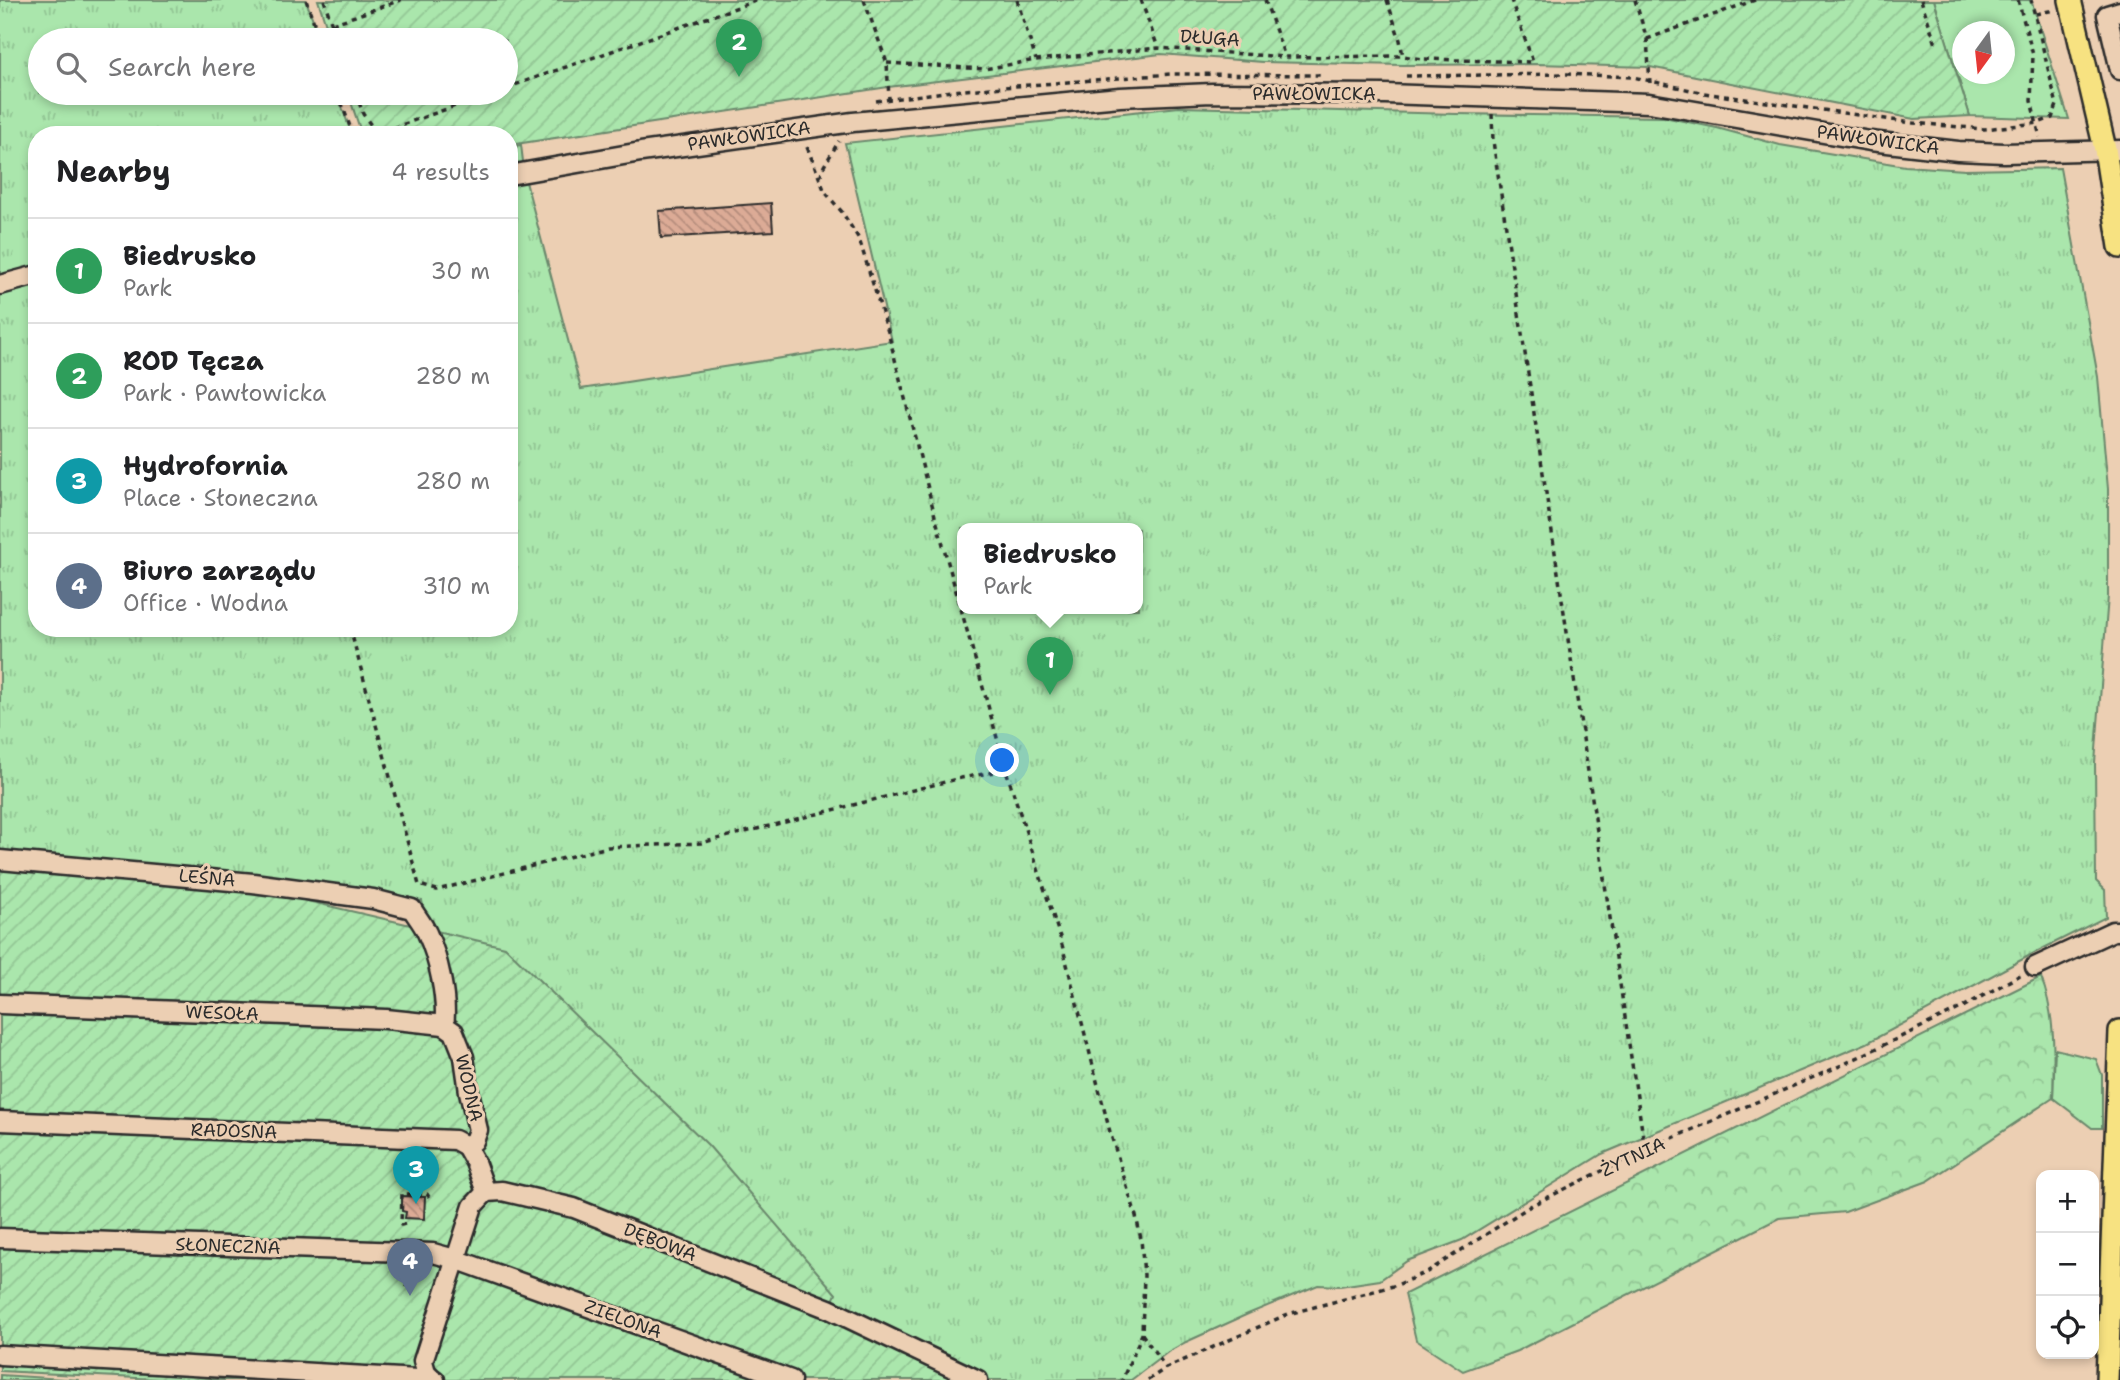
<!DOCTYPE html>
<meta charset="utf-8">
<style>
:root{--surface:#fff;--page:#f6f6f6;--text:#202124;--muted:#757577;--line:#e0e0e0;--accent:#111827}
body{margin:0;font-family:"Shantell Sans",sans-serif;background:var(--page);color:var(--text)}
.controls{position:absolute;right:21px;bottom:21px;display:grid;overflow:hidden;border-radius:14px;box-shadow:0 4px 10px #0003}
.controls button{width:63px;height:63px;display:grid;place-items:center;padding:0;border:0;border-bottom:2px solid var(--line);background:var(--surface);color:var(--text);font:35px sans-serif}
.compass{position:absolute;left:1952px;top:21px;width:63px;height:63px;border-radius:50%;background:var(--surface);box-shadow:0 4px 10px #0003;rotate:195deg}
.you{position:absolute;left:1003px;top:761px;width:24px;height:24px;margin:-18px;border:5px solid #fff;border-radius:50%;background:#1a73e8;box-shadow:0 0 0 10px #1a73e833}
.badge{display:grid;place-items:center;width:46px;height:46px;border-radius:50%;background:var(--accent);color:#fff;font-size:23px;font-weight:700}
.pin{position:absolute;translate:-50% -58px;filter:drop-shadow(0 2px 4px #0008)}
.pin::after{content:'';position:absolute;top:37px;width:24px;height:21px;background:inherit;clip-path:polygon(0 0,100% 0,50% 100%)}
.popup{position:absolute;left:957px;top:523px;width:186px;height:91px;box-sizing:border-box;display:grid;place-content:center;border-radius:14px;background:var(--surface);filter:drop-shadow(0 2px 5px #0005);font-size:23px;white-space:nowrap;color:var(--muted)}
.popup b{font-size:26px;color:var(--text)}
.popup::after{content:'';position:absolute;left:50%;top:100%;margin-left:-14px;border:14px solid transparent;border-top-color:var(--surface)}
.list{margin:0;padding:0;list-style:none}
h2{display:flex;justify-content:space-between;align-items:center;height:91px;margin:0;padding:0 28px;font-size:30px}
h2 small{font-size:23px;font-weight:400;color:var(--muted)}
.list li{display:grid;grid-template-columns:46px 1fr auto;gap:21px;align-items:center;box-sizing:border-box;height:105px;padding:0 28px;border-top:2px solid var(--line)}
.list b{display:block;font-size:26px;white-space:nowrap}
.list p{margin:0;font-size:23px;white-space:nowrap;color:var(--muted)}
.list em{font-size:23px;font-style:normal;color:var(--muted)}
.icon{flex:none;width:38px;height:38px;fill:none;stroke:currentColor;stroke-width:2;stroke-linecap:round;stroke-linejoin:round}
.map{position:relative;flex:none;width:2120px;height:1380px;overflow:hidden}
.search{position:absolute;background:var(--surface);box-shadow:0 4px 10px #0003;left:28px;top:28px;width:490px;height:77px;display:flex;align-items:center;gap:18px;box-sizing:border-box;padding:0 24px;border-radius:38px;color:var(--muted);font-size:26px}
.panel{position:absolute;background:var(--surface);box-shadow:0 4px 10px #0003;left:28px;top:126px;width:490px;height:511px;border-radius:28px}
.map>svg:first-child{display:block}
.grass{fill:#aae6ac;stroke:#6a886c;stroke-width:2;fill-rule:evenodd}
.forest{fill:url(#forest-crowns);stroke:#6a886c;stroke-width:2}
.park{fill:url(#park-tufts);stroke:#6a886c;stroke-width:2;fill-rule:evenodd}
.garden{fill:url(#garden-furrows);stroke:#6a886c;stroke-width:2}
.building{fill:url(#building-back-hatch);stroke:#2b2b2b;stroke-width:2}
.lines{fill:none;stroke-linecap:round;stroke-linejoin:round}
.minor-casing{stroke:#2b2b2b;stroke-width:23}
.major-casing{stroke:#2b2b2b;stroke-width:26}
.path{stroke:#2b2b2b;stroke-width:3.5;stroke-dasharray:5 5;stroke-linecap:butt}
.minor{stroke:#eccfb3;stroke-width:18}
.major{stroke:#f7e281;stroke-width:21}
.labels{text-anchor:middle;stroke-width:6;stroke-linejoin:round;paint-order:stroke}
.street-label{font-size:18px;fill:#2b2b2b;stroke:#eccfb3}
</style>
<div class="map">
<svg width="2120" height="1380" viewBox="0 0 2120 1380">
<defs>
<pattern id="forest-crowns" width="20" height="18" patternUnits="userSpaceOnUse" patternTransform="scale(1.75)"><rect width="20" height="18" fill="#aae6ac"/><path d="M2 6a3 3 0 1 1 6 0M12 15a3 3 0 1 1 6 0" fill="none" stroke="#92c594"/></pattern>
<pattern id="park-tufts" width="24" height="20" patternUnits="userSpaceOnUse" patternTransform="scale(1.75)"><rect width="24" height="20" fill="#aae6ac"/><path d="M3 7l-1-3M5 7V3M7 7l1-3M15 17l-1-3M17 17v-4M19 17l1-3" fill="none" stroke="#92c594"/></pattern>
<pattern id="garden-furrows" width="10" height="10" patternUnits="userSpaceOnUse" patternTransform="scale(1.75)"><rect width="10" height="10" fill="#aae6ac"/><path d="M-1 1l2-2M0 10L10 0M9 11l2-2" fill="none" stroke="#92c594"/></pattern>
<pattern id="building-back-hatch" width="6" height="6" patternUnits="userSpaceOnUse" patternTransform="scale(1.75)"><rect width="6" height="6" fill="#dcab96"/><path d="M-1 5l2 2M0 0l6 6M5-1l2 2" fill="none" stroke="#b38b7b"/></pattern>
</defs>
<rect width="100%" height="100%" fill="#eccfb3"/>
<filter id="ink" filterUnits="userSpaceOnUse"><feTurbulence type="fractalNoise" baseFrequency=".0143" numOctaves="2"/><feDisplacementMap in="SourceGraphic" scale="14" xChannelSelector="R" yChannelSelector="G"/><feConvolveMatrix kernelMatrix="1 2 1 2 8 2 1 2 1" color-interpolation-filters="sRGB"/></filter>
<g filter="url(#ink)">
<!-- grass -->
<g class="grass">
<path d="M 1934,0 L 2031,0 L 2069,119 L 1970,116 ZM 1962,32 L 2004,32 L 2004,74 L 1962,74 Z"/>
<path d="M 2055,1049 L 2096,1059 L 2102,1075 L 2102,1128 L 2092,1128 L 2053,1098 Z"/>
</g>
<!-- forest -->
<path class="forest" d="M 2041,977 C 2056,1017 2054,1056 2053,1098 L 1928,1181 L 1845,1212 L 1779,1218 L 1517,1351 L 1463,1371 L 1416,1340 L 1405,1294 Z"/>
<!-- park -->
<g class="park">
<path d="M 0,0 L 306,0 L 320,40 L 40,40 L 40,93 L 337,93 L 352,135 L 37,135 L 37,628 L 509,628 L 509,147 L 521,145 L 525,178 L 581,389 L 892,341 L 845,143 L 1179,107 L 1456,114 L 1664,117 L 1717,128 L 1780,145 L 1905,166 L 1965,170 L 2060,168 L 2098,377 L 2108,489 L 2108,596 L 2095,763 L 2096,881 L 2105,890 L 2106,917 L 2036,952 L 1867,1043 L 1602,1154 L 1462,1240 L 1407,1261 L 1380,1280 L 1340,1286 L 1318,1285 L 1248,1314 L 1186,1342 L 1168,1352 L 1131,1380 L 945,1380 L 491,1217 L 422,901 L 0,854 ZM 962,529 L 1138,529 L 1138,609 L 962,609 Z"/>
<path d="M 0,1375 L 79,1380 L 0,1380 Z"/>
</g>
<!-- garden -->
<g class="garden">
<path d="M 318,0 L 1934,0 L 1970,116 L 1914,119 L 1650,67 L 1536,64 L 1403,65 L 1263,62 L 1161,54 L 888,87 L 509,145 L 509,135 L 362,135 L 348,93 L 506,93 L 506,40 L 331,40 Z"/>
<path d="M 0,852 L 170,869 L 505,947 L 709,1146 L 836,1294 L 831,1305 L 972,1380 L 176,1380 L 0,1371 Z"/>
</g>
<!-- building -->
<g class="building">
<path d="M 771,203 L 773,231 L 661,238 L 659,211 Z"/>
<path d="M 402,1196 L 425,1197 L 424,1219 L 405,1218 L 406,1212 L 402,1211 Z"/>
</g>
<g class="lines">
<defs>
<g id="minor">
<path d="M 2120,11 L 2107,15 L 2120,70"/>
<path d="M 509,175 L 641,152 L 853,122 L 1120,97 L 1212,93 L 1385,94 L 1649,103 L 1870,141 L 1958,151 L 2004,153 L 2120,150"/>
<path d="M 0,285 L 37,275"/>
<path d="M 0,860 L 253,883 L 373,899 L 412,909 C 417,917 423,924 427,933 C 438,956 448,1000 444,1025"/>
<path d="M 2035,967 L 2113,931 L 2120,931"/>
<path d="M 0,1004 L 386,1019 L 444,1025 L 454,1032 L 464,1057 L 469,1092 L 478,1130 L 474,1141 L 466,1146"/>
<path d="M 0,1121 L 455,1140 L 466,1146"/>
<path d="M 466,1146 L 475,1162 L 486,1192"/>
<path d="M 486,1192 L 502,1191 L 574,1208 L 829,1309 L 978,1380"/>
<path d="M 0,1238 L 433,1253 L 455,1259 L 791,1380"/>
<path d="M 0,1355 L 435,1380"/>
<path d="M 433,1379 L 426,1372 L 423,1361 L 473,1206 L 486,1192"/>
</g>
<g id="major">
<path d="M 2070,0 L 2105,149 L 2120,247"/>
<path d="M 2107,1380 L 2120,1031"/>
</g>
</defs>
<!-- minor casing -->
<use href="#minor" class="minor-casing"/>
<!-- major casing -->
<use href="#major" class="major-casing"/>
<!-- path -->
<g class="path">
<path d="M 306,0 L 320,40"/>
<path d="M 324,0 L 337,40"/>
<path d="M 864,0 L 887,63 L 889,99"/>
<path d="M 1017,0 L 1036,60"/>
<path d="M 1141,0 L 1158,48"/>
<path d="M 1265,0 L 1285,57"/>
<path d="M 1387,0 L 1400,40 L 1403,56"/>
<path d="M 1635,0 L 1647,39 L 1650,83"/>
<path d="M 1921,0 L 1937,47"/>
<path d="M 2018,0 L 2033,55 L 2031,101 L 2040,137"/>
<path d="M 2036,14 L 2054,10"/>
<path d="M 332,24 L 401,0"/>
<path d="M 1647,39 L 1755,0"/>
<path d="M 887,63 L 984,69 L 1036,60 L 1158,48 L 1285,57 L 1403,56 L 1422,59 L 1533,62 L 1511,0"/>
<path d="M 1406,76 L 1567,74 L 1633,77 L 1704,93 L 1913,123 L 1984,129 L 2038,123 L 2052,118 L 2057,105 L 2031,0"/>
<path d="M 506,88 L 758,0"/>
<path d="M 338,93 L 353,135"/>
<path d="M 356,93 L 363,114 L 373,128 L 390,129 L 492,93"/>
<path d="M 876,101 L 952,91 L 1171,74 L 1322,75"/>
<path d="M 1492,114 L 1493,141 L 1645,1150"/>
<path d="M 807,147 L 825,192 L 842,212 L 859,239 L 888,332 L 935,516 L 1006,770 L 1060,937 L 1110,1132 L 1136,1216 L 1141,1239 L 1144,1275 L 1142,1334 L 1122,1380"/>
<path d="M 820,177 L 824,166 L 839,141"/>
<path d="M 350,628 L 419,885 L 437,890 L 608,847 L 701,843 L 961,778 L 1006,770"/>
<path d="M 405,1224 L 401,1225 L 402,1194 L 427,1194 L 429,1197"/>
<path d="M 407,1287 L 408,1269"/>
<path d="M 1142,1334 L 1166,1368"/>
<path d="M 1148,1380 L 1166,1368 L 1288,1314 L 1397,1285 L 1427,1272 L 1532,1205 L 1645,1150 L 1842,1065 L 1961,1008 L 2022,974"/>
</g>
<!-- minor -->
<use href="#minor" class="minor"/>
<!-- major -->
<use href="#major" class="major"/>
</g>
</g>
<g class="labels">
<!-- street labels -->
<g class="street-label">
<text transform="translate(1210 38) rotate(4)" y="6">DŁUGA</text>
<text x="1314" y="100">PAWŁOWICKA</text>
<text transform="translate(749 136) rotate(-8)" y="6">PAWŁOWICKA</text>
<text transform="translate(1878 140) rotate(8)" y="6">PAWŁOWICKA</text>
<text transform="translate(207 878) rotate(5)" y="6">LEŚNA</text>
<text transform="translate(222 1013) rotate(2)" y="6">WESOŁA</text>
<text transform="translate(469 1088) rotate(77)" y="6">WODNA</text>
<text transform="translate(234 1131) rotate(2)" y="6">RADOSNA</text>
<text transform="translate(1633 1157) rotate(-25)" y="6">ŻYTNIA</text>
<text transform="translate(660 1242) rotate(21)" y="6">DĘBOWA</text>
<text transform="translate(228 1246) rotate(2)" y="6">SŁONECZNA</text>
<text transform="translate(623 1319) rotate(20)" y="6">ZIELONA</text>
</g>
</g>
</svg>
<div class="controls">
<button>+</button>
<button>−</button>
<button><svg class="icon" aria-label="locate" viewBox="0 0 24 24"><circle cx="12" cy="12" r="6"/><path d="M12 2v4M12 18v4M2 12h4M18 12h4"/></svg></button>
</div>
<svg class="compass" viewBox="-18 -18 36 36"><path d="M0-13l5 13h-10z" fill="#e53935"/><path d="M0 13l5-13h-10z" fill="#757577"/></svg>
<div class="you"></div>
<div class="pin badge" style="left:1050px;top:695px;background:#2e9e5b">1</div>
<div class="popup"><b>Biedrusko</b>Park</div>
<div class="pin badge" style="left:739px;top:77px;background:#2e9e5b">2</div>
<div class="pin badge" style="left:416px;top:1204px;background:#0f9aa8">3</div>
<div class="pin badge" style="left:410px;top:1296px;background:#5c6f8a">4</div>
<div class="search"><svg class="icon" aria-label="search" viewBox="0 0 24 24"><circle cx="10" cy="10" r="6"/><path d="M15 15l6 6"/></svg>Search here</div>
<section class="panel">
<h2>Nearby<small>4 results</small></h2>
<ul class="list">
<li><span class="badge" style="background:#2e9e5b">1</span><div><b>Biedrusko</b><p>Park</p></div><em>30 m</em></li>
<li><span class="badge" style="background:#2e9e5b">2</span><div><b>ROD Tęcza</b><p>Park · Pawłowicka</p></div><em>280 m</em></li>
<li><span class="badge" style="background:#0f9aa8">3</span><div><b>Hydrofornia</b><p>Place · Słoneczna</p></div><em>280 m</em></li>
<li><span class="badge" style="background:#5c6f8a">4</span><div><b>Biuro zarządu</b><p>Office · Wodna</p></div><em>310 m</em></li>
</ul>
</section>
</div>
